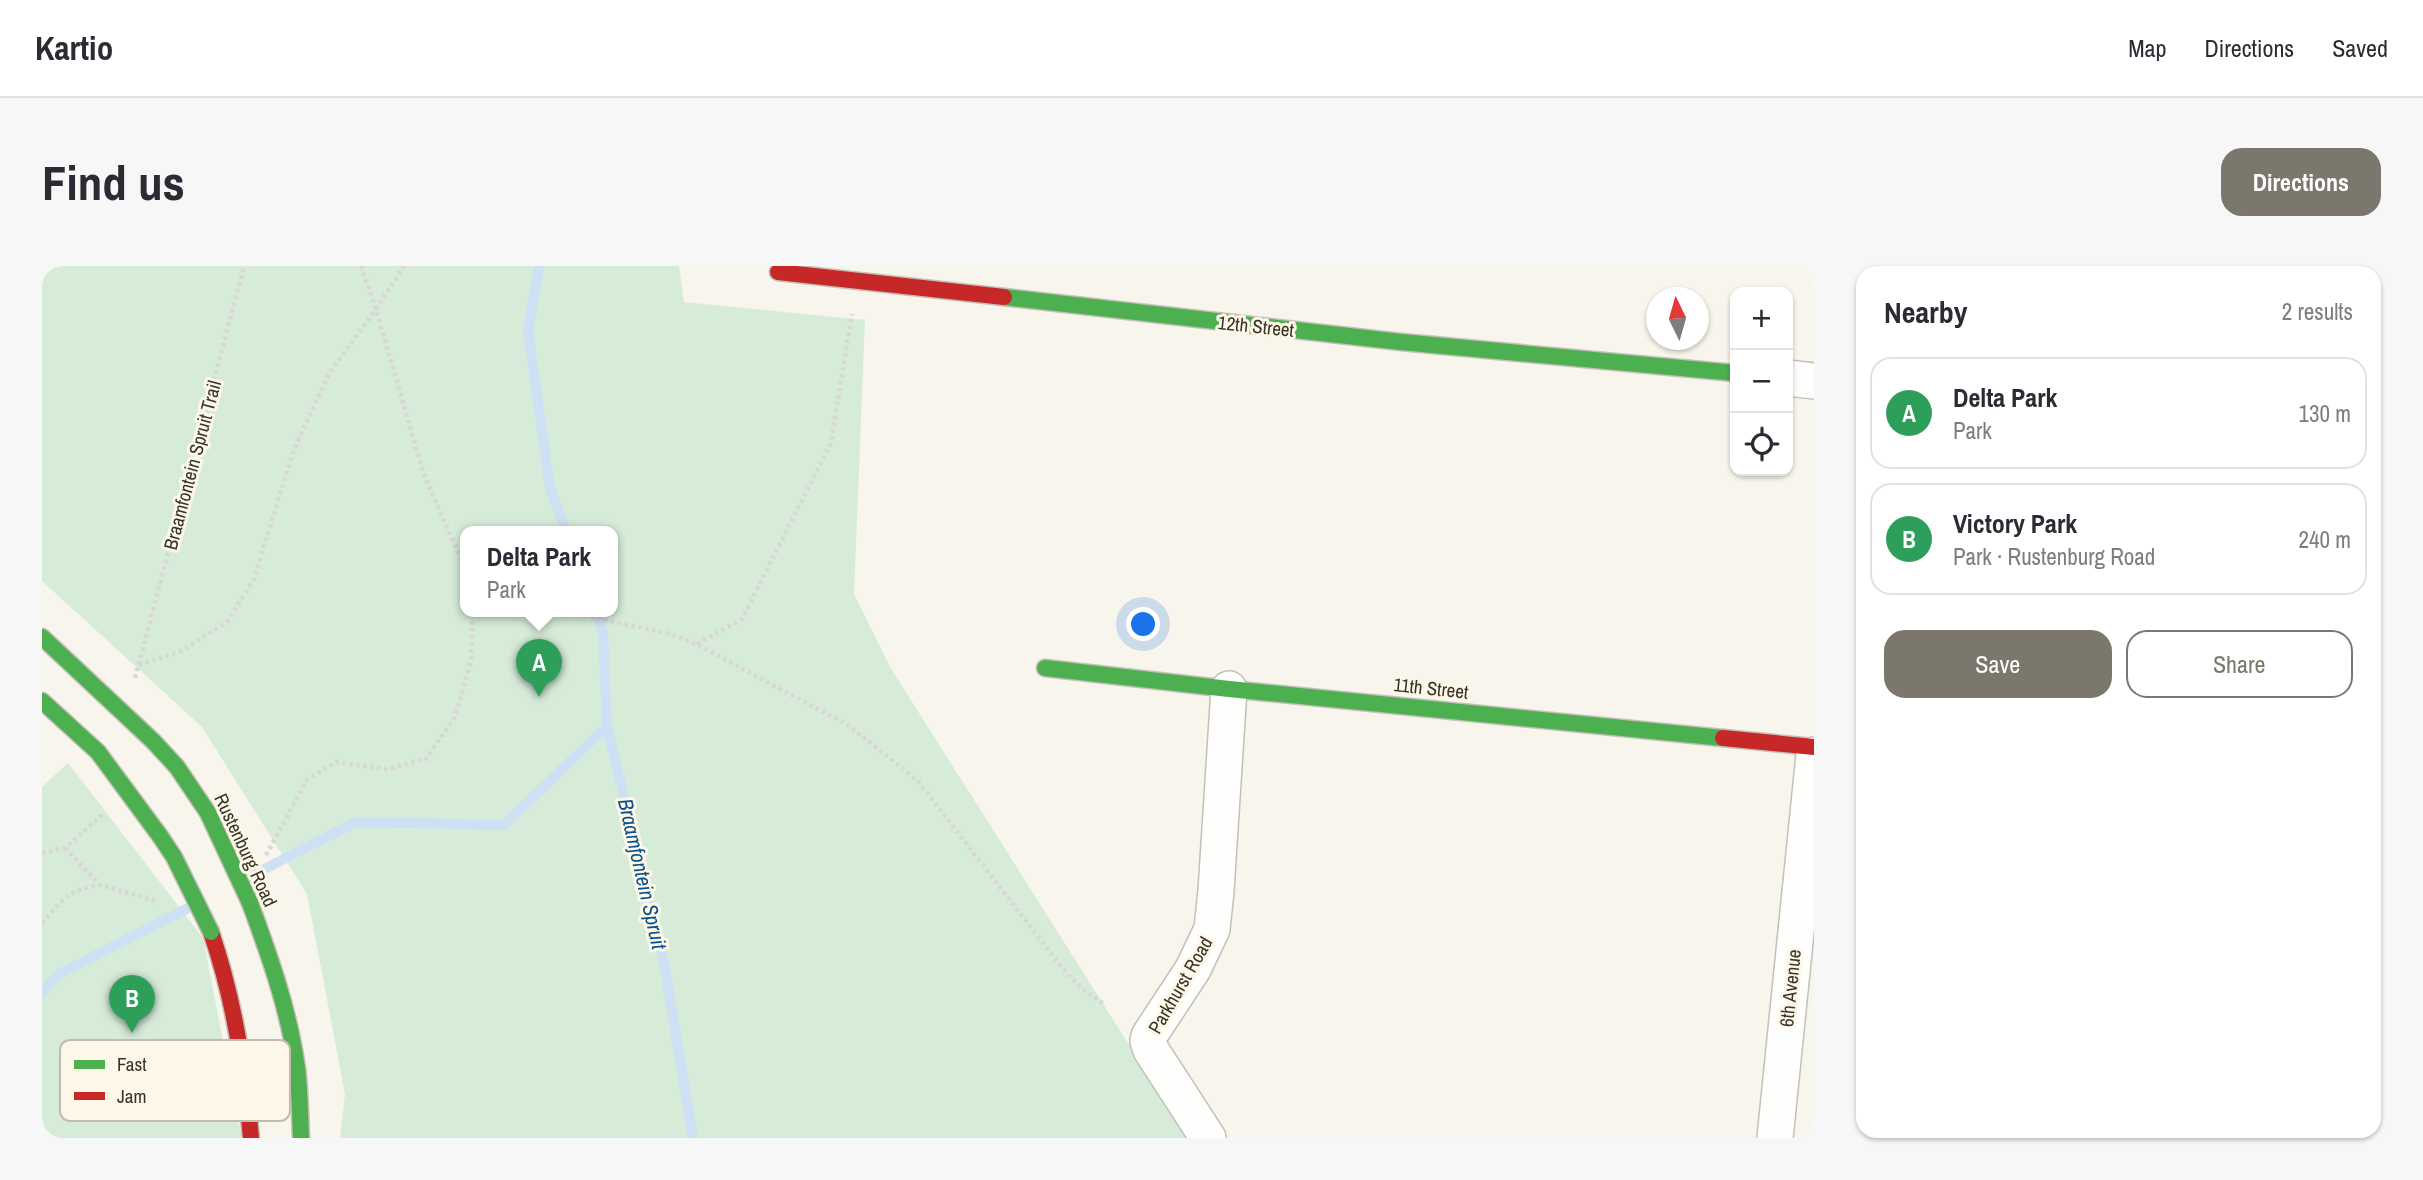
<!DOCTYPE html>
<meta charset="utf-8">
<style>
:root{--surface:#fff;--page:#f7f7f7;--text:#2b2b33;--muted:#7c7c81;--line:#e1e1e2;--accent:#7b776d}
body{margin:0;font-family:"Archivo Narrow",sans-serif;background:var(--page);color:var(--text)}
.controls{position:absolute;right:21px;top:21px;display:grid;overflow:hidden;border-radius:14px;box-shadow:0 2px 5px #0004}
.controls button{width:63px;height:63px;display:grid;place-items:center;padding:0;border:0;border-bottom:2px solid var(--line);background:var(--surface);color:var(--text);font:35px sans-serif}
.compass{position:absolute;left:1604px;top:21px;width:63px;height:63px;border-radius:50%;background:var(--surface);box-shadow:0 2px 5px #0004;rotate:355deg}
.you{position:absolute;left:1102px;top:359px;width:24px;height:24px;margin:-18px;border:5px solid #fff;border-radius:50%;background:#1a73e8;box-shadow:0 0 0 10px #1a73e833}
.badge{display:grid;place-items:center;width:46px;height:46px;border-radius:50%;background:var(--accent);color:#fff;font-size:23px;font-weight:700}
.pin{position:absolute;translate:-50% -58px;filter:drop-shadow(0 2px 4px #0008)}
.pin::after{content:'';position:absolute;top:37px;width:24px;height:21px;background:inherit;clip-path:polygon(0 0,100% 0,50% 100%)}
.popup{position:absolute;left:418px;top:260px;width:158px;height:91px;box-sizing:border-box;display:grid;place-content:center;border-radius:14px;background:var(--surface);filter:drop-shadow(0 2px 5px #0005);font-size:23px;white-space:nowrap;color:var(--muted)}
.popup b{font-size:26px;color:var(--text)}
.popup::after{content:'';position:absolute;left:50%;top:100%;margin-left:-14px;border:14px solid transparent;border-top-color:var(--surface)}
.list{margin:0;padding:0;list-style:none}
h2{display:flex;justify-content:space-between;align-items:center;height:91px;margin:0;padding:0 28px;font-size:30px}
h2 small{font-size:23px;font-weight:400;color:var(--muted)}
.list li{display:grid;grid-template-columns:46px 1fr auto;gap:21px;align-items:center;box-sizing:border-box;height:112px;margin:0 14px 14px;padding:0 14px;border:2px solid var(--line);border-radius:21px}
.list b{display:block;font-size:26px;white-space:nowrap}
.list p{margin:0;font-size:23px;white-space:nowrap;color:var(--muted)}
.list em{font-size:23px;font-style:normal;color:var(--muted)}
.actions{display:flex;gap:14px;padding:21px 28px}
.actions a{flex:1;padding:16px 0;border:2px solid var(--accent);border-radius:21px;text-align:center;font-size:24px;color:var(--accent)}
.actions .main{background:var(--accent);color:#fff}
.icon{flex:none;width:38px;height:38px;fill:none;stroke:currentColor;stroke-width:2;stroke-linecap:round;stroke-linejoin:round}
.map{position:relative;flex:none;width:1772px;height:872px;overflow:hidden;border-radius:21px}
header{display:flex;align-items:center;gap:42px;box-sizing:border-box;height:98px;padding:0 35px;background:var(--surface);border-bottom:2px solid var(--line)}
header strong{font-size:33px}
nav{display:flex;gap:38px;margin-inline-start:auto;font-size:24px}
.intro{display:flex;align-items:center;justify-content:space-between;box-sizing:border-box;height:168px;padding:0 42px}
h1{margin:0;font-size:49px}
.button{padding:18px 32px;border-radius:21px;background:var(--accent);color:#fff;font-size:24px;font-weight:700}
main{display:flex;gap:42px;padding:0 42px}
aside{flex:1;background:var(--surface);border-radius:21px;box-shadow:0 2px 5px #0004}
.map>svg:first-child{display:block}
.green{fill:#d6ecd9;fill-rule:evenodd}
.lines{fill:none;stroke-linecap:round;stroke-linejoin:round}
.stream{stroke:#cde0f4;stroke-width:10}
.street-casing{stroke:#c4c0b8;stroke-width:38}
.fast-casing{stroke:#c4c0b8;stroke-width:19}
.jam-casing{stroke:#c4c0b8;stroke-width:19}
.path{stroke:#d9d7d4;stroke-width:4.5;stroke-dasharray:3.5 3.5;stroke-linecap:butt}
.street{stroke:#fefefc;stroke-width:35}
.fast{stroke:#4caf50;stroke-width:16}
.jam{stroke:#c62828;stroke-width:16}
.fast-bridge-casing{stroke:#c4c0b8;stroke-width:19;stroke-linecap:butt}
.fast-bridge{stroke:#4caf50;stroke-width:16}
.labels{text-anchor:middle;stroke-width:6;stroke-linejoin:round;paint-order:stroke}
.street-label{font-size:19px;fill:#373329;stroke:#fdf7e7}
.water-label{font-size:21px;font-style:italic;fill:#0a508e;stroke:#fdf7e7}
.key{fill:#fdf7e7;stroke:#c2bcae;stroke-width:2}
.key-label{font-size:19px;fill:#373329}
</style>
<header>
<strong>Kartio</strong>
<nav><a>Map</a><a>Directions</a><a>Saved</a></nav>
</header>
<div class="intro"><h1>Find us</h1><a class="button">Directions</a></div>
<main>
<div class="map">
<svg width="1772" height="872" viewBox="0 0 1772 872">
<rect width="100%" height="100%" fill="#f8f5ec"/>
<!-- green -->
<g class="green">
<path d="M 0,0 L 637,0 L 642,36 L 823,54 L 812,328 L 848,401 L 1146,872 L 298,872 L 303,828 L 265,628 L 160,461 L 0,315 ZM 424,265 L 570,265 L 570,345 L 424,345 Z"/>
<path d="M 26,497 L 161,672 L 200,872 L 0,872 L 0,521 Z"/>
</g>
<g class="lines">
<!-- stream -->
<g class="stream">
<path d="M 497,0 L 486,65 L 508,222 L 524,265"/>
<path d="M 554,345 L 561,367 L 565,460 L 623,702 L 651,872"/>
<path d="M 207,611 L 314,556 L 462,559 L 565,460"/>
<path d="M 0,727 L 17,708 L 150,640"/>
</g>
<defs>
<g id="street">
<path d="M 1746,112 L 1772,115"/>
<path d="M 1166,872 L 1109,784 L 1106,775 L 1107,770 L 1151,703 L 1170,663 L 1174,625 L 1187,423"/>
<path d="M 1733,872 L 1772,489"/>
</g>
<g id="fast">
<path d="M 962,31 L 1359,76 L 1693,107"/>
<path d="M 0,371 L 111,475 L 135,501 L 166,547"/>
<path d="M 1003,402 L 1187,423 L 1681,472"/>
<path d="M 0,435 L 56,486 L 118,570"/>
<path d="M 208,637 C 228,691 247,745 255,802 C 258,825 258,849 259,872"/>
</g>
<g id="jam">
<path d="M 736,6 L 962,31"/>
<path d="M 1681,472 L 1772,481"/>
<path d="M 169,666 C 192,733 203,802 209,872"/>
</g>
</defs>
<!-- street casing -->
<use href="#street" class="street-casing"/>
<!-- fast casing -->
<use href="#fast" class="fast-casing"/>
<!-- jam casing -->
<use href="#jam" class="jam-casing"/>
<!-- path -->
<g class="path">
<path d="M 319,0 L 334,43 L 381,206 L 424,305"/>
<path d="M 521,345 L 625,367 L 654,378 L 806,459 L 876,515 L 1018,699 L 1039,722 L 1062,738"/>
<path d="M 655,378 L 700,353 L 789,177 L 810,48"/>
<path d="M 97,399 L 139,385 L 185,356 L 212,313 L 252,183 L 288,106 L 334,43 L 362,0"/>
<path d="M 93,412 L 202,0"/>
<path d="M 23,582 L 58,619 L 117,636"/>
<path d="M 0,587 L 23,582 L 62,547"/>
<path d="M 224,589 L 265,514 L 294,496 L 345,503 L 384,493 L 413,451 L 429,394 L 431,345"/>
<path d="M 0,657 C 19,635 27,623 57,619"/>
</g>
<!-- street -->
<use href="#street" class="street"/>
<!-- fast -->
<use href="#fast" class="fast"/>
<!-- jam -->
<use href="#jam" class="jam"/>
<defs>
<g id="fast-bridge">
<path d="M 166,547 L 208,637"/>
<path d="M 118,570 L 132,591 L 169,666"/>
</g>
</defs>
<!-- fast-bridge casing -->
<use href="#fast-bridge" class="fast-bridge-casing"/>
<!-- fast-bridge -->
<use href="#fast-bridge" class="fast-bridge"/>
</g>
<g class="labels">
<!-- street labels -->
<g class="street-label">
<text transform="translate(1214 60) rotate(6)" y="7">12th Street</text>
<text transform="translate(150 199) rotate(-75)" y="7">Braamfontein Spruit Trail</text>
<text transform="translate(1389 422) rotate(6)" y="7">11th Street</text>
<text transform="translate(204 584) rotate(65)" y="7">Rustenburg Road</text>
<text transform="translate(1138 719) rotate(-60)" y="7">Parkhurst Road</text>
<text transform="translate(1748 722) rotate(-84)" y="7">6th Avenue</text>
</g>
<!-- water labels -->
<g class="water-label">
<text transform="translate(600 608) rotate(77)" y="7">Braamfontein Spruit</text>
</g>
</g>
<!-- legend -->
<rect x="18" y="774" width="230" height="81" rx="10" class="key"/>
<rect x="32" y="794" width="31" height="9" fill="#4caf50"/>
<rect x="32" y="826" width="31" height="8" fill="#c62828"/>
<g class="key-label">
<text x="75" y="805">Fast</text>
<text x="75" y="837">Jam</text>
</g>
</svg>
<div class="controls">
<button>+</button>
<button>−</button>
<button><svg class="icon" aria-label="locate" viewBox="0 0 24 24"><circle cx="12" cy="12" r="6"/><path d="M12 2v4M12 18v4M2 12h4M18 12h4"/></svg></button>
</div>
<svg class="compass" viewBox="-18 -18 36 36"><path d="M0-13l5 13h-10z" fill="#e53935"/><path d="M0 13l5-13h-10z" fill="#7c7c81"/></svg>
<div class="you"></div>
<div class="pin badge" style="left:497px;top:431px;background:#2e9e5b">A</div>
<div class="popup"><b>Delta Park</b>Park</div>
<div class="pin badge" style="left:90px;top:767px;background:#2e9e5b">B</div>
</div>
<aside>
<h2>Nearby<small>2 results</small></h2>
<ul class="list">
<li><span class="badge" style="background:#2e9e5b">A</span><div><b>Delta Park</b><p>Park</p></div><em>130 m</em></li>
<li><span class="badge" style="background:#2e9e5b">B</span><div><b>Victory Park</b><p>Park · Rustenburg Road</p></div><em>240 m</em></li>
</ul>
<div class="actions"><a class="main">Save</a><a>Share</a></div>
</aside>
</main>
